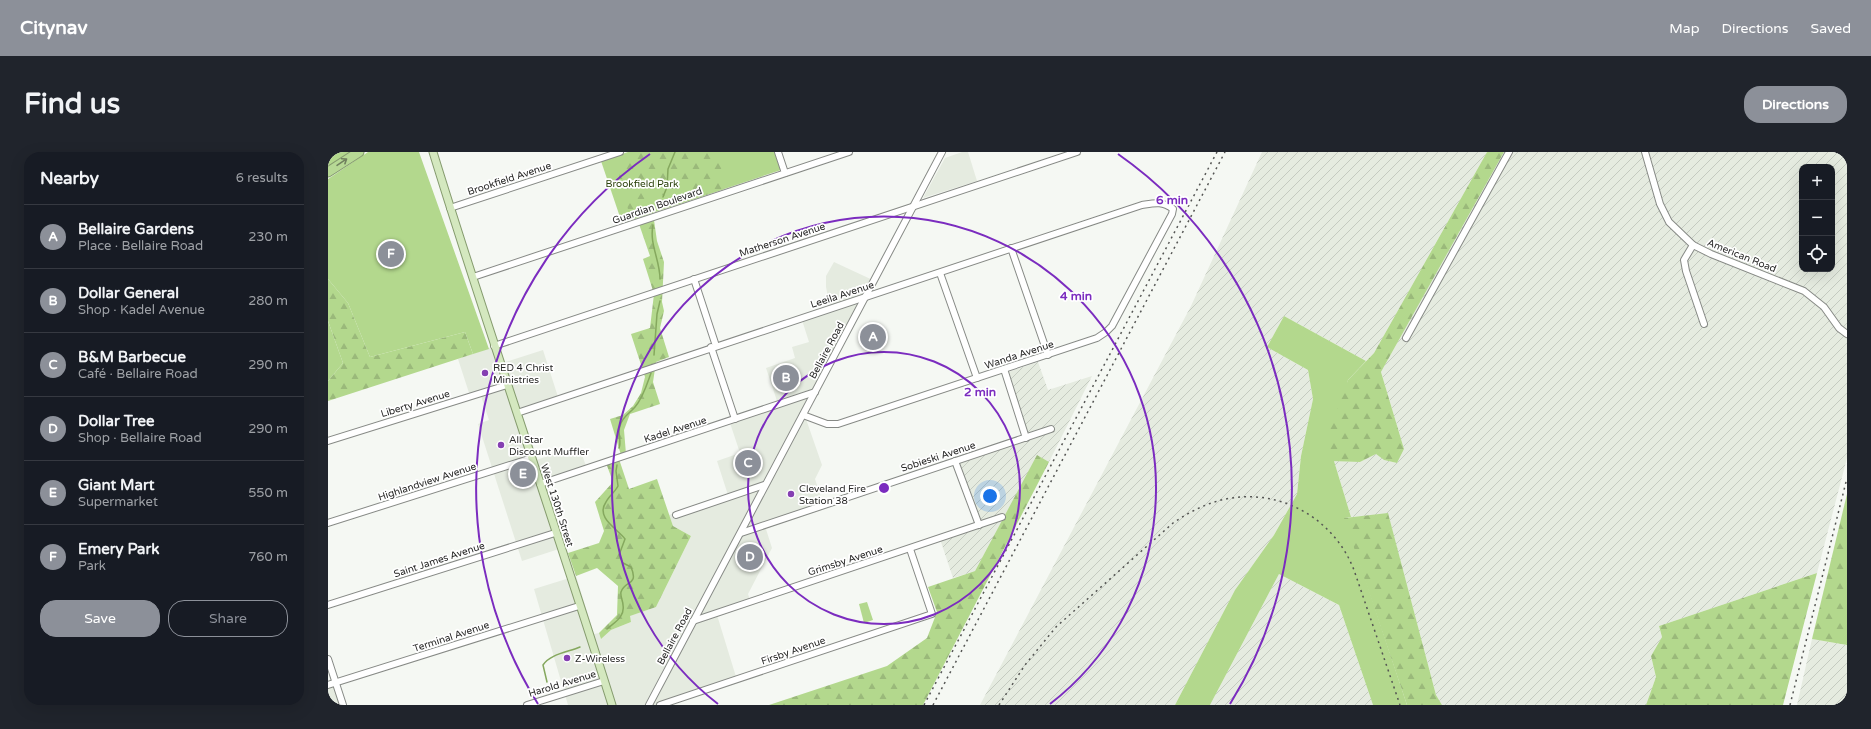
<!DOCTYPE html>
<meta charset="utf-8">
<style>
:root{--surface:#171b24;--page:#20242c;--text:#f1f3f6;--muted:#9ea1a6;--line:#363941;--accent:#8c9099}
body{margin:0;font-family:"Varela Round",sans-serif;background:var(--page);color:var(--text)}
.controls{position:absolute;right:12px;top:12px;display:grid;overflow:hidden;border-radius:8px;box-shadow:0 4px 16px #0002}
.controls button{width:36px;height:36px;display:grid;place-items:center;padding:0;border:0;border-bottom:1px solid var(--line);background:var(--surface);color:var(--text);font:20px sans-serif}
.you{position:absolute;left:662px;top:344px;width:14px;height:14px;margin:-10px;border:3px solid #fff;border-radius:50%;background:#1a73e8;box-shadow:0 0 0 6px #1a73e833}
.badge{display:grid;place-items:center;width:26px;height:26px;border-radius:50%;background:var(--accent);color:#fff;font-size:13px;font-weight:700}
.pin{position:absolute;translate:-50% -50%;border:2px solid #fff;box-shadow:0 1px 4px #0006}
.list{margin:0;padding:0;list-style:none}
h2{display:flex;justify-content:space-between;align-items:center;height:52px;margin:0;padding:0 16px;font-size:17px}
h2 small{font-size:13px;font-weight:400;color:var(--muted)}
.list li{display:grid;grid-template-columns:26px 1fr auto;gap:12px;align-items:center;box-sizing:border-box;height:64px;padding:0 16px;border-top:1px solid var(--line)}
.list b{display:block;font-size:15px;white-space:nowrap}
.list p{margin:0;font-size:13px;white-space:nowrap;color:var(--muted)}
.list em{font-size:13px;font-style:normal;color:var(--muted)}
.actions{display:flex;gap:8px;padding:12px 16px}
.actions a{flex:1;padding:9px 0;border:1px solid var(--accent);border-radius:16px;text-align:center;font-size:14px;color:var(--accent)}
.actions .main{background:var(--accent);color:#fff}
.icon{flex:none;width:22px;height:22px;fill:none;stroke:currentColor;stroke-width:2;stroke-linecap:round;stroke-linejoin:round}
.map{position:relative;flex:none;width:1519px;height:553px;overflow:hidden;border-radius:16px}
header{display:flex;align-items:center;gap:24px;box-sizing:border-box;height:56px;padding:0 20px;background:var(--accent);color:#fff}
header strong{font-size:19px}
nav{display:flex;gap:22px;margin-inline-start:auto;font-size:14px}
.intro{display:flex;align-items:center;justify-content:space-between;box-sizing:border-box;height:96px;padding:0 24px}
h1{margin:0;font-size:28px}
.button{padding:10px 18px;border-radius:16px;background:var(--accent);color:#fff;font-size:14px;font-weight:700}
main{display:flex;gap:24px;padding:0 24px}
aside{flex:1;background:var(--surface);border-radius:16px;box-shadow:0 4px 16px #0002}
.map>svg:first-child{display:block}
.built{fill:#e5ebe0}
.industrial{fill:url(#industrial-furrows);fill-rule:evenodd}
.green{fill:#b3d88d}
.forest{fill:url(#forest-firs)}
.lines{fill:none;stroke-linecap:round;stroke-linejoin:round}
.stream{stroke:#85a85e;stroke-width:1.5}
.minor-casing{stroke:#878a86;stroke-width:8}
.major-casing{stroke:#859b6e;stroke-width:9}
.highway-casing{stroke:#859b6e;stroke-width:11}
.minor{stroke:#fff;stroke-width:6}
.major{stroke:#d4e8bf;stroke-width:7}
.highway{stroke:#b7d995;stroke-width:9}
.rail{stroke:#545553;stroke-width:1.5;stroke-dasharray:2 4;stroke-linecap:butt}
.oneway{stroke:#70805e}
.ring{fill:none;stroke:#7b2cbf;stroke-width:2}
.poi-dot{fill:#853fb2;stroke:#fff;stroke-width:1.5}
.labels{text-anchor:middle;stroke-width:3.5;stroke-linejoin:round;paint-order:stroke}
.street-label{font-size:10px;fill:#282827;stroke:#fff}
.park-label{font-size:10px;fill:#2b410b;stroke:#fff}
.poi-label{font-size:10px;fill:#282827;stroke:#fff;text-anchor:start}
.centre{fill:#7b2cbf;stroke:#fff;stroke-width:2}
.ring-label{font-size:12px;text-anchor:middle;font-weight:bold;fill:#7b2cbf;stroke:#fff;stroke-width:3.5;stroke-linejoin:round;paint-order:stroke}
</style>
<header>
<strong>Citynav</strong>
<nav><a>Map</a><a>Directions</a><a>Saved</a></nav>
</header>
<div class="intro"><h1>Find us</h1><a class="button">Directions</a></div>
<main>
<aside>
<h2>Nearby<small>6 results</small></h2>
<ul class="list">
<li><span class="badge">A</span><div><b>Bellaire Gardens</b><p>Place · Bellaire Road</p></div><em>230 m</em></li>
<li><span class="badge">B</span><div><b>Dollar General</b><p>Shop · Kadel Avenue</p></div><em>280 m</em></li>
<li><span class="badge">C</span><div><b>B&amp;M Barbecue</b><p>Café · Bellaire Road</p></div><em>290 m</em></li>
<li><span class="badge">D</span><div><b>Dollar Tree</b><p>Shop · Bellaire Road</p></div><em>290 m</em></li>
<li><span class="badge">E</span><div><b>Giant Mart</b><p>Supermarket</p></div><em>550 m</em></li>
<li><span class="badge">F</span><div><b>Emery Park</b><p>Park</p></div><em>760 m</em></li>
</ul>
<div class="actions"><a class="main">Save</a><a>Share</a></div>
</aside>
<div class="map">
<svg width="1519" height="553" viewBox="0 0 1519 553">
<defs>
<pattern id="industrial-furrows" width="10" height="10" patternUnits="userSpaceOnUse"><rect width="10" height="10" fill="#e5ebe0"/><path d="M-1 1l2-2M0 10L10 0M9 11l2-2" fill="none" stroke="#c4cac0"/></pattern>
<pattern id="forest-firs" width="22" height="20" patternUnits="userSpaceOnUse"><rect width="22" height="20" fill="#b3d88d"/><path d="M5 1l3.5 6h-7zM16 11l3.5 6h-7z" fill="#9ab97a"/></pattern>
</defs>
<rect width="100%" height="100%" fill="#f5f8f3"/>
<!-- built -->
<g class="built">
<path d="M 634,0 L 640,0 L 649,29 L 595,46 L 617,6 Z"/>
<path d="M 506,110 L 549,130 L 476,266 L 478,267 L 494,313 L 487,327 L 496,354 L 437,374 L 444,396 L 420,442 L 423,451 L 389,463 L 409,528 L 338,553 L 240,553 L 206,437 L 248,424 L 266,482 L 271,481 L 273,487 L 283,478 L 303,470 L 301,464 L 328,455 L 363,384 L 345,374 L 341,363 L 400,343 L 389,309 L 412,301 L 401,268 L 450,252 L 438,216 L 467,206 L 464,195 L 481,190 L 473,165 L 502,155 L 498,135 L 498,124 Z"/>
<path d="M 164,195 L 171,212 L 215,198 L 231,248 L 192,262 L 208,308 L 251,294 L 258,314 L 210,331 L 231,397 L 194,409 L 150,272 L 161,268 L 153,244 L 143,247 L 130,207 Z"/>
<path d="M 6,534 L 12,553 L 0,553 L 0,536 Z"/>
</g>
<!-- industrial -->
<g class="industrial">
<path d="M 934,0 L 1159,0 L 1046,201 L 1038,209 L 956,164 L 939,195 L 980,218 L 985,247 L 973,304 L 969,342 L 946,383 L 907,438 L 847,553 L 652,553 L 863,154 Z"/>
<path d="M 1176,0 L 1519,0 L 1519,306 L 1489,421 L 1331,474 L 1334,485 L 1323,504 L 1328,525 L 1318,553 L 1114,553 L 1108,543 L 1060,362 L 1023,365 L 1006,309 L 1032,310 L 1048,302 L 1056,308 L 1069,311 L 1076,297 L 1053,220 ZM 1474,15 L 1504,15 L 1504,117 L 1474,117 Z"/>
<path d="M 710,210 L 720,238 L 764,224 L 721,310 L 709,304 L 647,419 L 625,426 L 611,384 L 652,371 L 629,307 L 695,284 L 675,222 Z"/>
<path d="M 951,422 L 1011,453 L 1045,553 L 882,553 Z"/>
<path d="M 1484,487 L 1519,493 L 1519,553 L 1469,553 Z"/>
</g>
<!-- green -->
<g class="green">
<path d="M 0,0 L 22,0 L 0,15 Z"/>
<path d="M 40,0 L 91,0 L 161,197 L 145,202 L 137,180 L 42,205 L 20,151 L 0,127 L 0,27 Z"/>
<path d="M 300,0 L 447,0 L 453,18 L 294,71 L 273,9 Z"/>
<path d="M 956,164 L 1038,209 L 1020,228 L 1002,309 L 1006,309 L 1023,365 L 1017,366 L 1079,553 L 1045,553 L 1011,453 L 951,422 L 882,553 L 847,553 L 907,438 L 946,383 L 969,342 L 973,304 L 985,247 L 980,218 L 939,195 Z"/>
<path d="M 0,169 L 15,211 L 0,229 Z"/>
<path d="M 539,450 L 545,468 L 536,471 L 531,452 Z"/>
</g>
<!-- forest -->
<g class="forest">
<path d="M 311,0 L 397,0 L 398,4 L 393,13 L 396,37 L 351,52 L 344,46 L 333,43 L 322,37 L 317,39 L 315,43 L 324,61 L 303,68 L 291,25 L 293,18 Z"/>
<path d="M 1159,0 L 1176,0 L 1053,220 L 1076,297 L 1069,311 L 1056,308 L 1048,302 L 1032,310 L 1002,309 L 1002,276 L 1020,228 L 1046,201 Z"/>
<path d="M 326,68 L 329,89 L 336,110 L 334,150 L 336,159 L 332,176 L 341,205 L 328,210 L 325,230 L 332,252 L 302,262 L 296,278 L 298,302 L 293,303 L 282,267 L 295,263 L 305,254 L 313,241 L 317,225 L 303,182 L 322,176 L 326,142 L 315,107 L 322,104 L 311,72 Z"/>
<path d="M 0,127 L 20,151 L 42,205 L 137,180 L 145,202 L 0,249 L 0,229 L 15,211 L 0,169 Z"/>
<path d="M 709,303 L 721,310 L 595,553 L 441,553 L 559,514 L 599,486 L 609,460 L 600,435 L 647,419 Z"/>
<path d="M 291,307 L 301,337 L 329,327 L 345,374 L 363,384 L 328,455 L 302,464 L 303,470 L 283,478 L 273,487 L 271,481 L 289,463 L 290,434 L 269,416 L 248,424 L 240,401 L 271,391 L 276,379 L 267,350 L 285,330 L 278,311 Z"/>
<path d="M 1519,342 L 1519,493 L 1484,487 Z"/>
<path d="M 1060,361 L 1108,543 L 1114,553 L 1079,553 L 1016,366 Z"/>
<path d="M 1489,421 L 1455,553 L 1318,553 L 1328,525 L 1323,504 L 1334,485 L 1331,474 Z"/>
</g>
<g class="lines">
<!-- stream -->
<g class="stream">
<path d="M 335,45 L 339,35 L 340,17 L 347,0"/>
<path d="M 325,73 C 321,92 332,108 332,127"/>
<path d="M 326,203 L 329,162 L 332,149"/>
<path d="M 291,296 C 294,289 289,281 292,274 C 294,265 301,262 307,255 C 315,246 319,232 323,221"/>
<path d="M 279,477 C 287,470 297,465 295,453 C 295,449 292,444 293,440 C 297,428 311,434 303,415 L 295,411 L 291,403 L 297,387 C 290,377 267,366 278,350 C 281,344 287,340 290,334 L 288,319 L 289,313"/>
<path d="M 219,530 L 215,513 C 222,502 240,500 252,495"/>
</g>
<defs>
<g id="minor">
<path d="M 450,0 L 457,21"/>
<path d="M 1317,0 L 1332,52 L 1341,70 L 1365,93 L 1383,102 L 1476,139 L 1496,155 L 1511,176 L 1519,182"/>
<path d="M 122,56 L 292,0"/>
<path d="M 1365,93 L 1356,108 L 1358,119 L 1376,172"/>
<path d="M 683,96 L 720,203"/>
<path d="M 612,121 L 649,226"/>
<path d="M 145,125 L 521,0"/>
<path d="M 366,127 L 388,194"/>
<path d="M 1078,186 L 1181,0"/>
<path d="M 166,194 L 749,0"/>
<path d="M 383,195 L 407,267"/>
<path d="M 676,217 L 698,286"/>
<path d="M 189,261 L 814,53 C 827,51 834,49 845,57 L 844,62 L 784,174 L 778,180 L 769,186 L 510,272 L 499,272 L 475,263"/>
<path d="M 0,289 L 179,233"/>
<path d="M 627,309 L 651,373"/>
<path d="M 212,332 L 487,240"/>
<path d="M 348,363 L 436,333"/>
<path d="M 0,371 L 204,306"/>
<path d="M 413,381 L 723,277"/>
<path d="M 0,453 L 227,381"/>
<path d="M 365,469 L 674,365"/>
<path d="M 0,507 L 15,553"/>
<path d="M 0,533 L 251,454"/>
<path d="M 199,553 L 276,529"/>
<path d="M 321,553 L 614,0"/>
<path d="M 332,553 L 604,462 L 582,397"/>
</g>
<path id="major" d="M 105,0 C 162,185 226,368 284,553"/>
<path id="highway" d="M 0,20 L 31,0"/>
</defs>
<!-- minor casing -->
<use href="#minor" class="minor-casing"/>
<!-- major casing -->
<use href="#major" class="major-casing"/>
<!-- highway casing -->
<use href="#highway" class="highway-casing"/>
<!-- minor -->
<use href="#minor" class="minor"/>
<!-- major -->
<use href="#major" class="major"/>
<!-- highway -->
<use href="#highway" class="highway"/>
<!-- rail -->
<g class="rail">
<path d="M 596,553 L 889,0"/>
<path d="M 605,553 L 897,0"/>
<path d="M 671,553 L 697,513 L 728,475 L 845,371 C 863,359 882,349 904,346 C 957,338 1007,369 1026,418 L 1072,553"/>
<path d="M 1462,553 L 1519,326"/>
</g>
</g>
<!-- one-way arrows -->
<defs><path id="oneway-shaft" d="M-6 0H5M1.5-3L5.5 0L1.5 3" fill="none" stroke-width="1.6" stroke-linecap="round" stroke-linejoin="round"/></defs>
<use class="oneway" href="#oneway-shaft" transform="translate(14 10) rotate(-34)"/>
<!-- distance rings -->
<g class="ring">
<circle cx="556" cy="336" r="136"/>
<path d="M390 552A272 272 0 1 1 722 552"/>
<path d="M210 552A408 408 0 0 1 322 2M790 2A408 408 0 0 1 902 552"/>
</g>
<!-- markers -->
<g class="poi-dot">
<circle cx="157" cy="221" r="4"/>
<circle cx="173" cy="293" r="4"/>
<circle cx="463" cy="342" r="4"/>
<circle cx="239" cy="506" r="4"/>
</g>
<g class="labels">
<!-- street labels -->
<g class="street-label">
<text transform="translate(181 26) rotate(-18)" y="4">Brookfield Avenue</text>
<text transform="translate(329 53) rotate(-19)" y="4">Guardian Boulevard</text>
<text transform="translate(454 87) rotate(-18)" y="4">Matherson Avenue</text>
<text transform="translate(1414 103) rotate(22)" y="4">American Road</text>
<text transform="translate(514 142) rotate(-18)" y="4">Leeila Avenue</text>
<text transform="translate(498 198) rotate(-62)" y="4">Bellaire Road</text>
<text transform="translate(691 202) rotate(-18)" y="4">Wanda Avenue</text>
<text transform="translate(87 251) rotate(-17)" y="4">Liberty Avenue</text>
<text transform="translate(347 277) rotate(-18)" y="4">Kadel Avenue</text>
<text transform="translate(610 304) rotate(-18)" y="4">Sobieski Avenue</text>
<text transform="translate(99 329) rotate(-18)" y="4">Highlandview Avenue</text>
<text transform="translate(230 353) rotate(72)" y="4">West 130th Street</text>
<text transform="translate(111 407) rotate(-18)" y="4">Saint James Avenue</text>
<text transform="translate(517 408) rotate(-18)" y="4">Grimsby Avenue</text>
<text transform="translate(123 484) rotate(-18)" y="4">Terminal Avenue</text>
<text transform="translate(346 484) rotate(-62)" y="4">Bellaire Road</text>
<text transform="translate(465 498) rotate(-19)" y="4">Firsby Avenue</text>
<text transform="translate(234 531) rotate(-17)" y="4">Harold Avenue</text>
</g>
<!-- park labels -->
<g class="park-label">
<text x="314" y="35">Brookfield Park</text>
</g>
<!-- poi labels -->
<g class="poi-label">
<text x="165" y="219">RED 4 Christ<tspan x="165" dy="12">Ministries</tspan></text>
<text x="181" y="291">All Star<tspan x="181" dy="12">Discount Muffler</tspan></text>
<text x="471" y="340">Cleveland Fire<tspan x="471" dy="12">Station 38</tspan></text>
<text x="247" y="510">Z-Wireless</text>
</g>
</g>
<circle cx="556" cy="336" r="6" class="centre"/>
<g class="ring-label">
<text x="844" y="52">6 min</text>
<text x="748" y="148">4 min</text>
<text x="652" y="244">2 min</text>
</g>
</svg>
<div class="controls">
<button>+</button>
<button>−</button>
<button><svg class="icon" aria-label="locate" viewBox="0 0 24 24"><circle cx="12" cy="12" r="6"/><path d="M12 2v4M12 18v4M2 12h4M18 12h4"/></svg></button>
</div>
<div class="you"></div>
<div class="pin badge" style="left:545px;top:185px">A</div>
<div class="pin badge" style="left:458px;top:226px">B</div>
<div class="pin badge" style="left:420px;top:311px">C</div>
<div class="pin badge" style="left:422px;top:405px">D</div>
<div class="pin badge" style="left:195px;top:322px">E</div>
<div class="pin badge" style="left:63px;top:102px">F</div>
</div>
</main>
